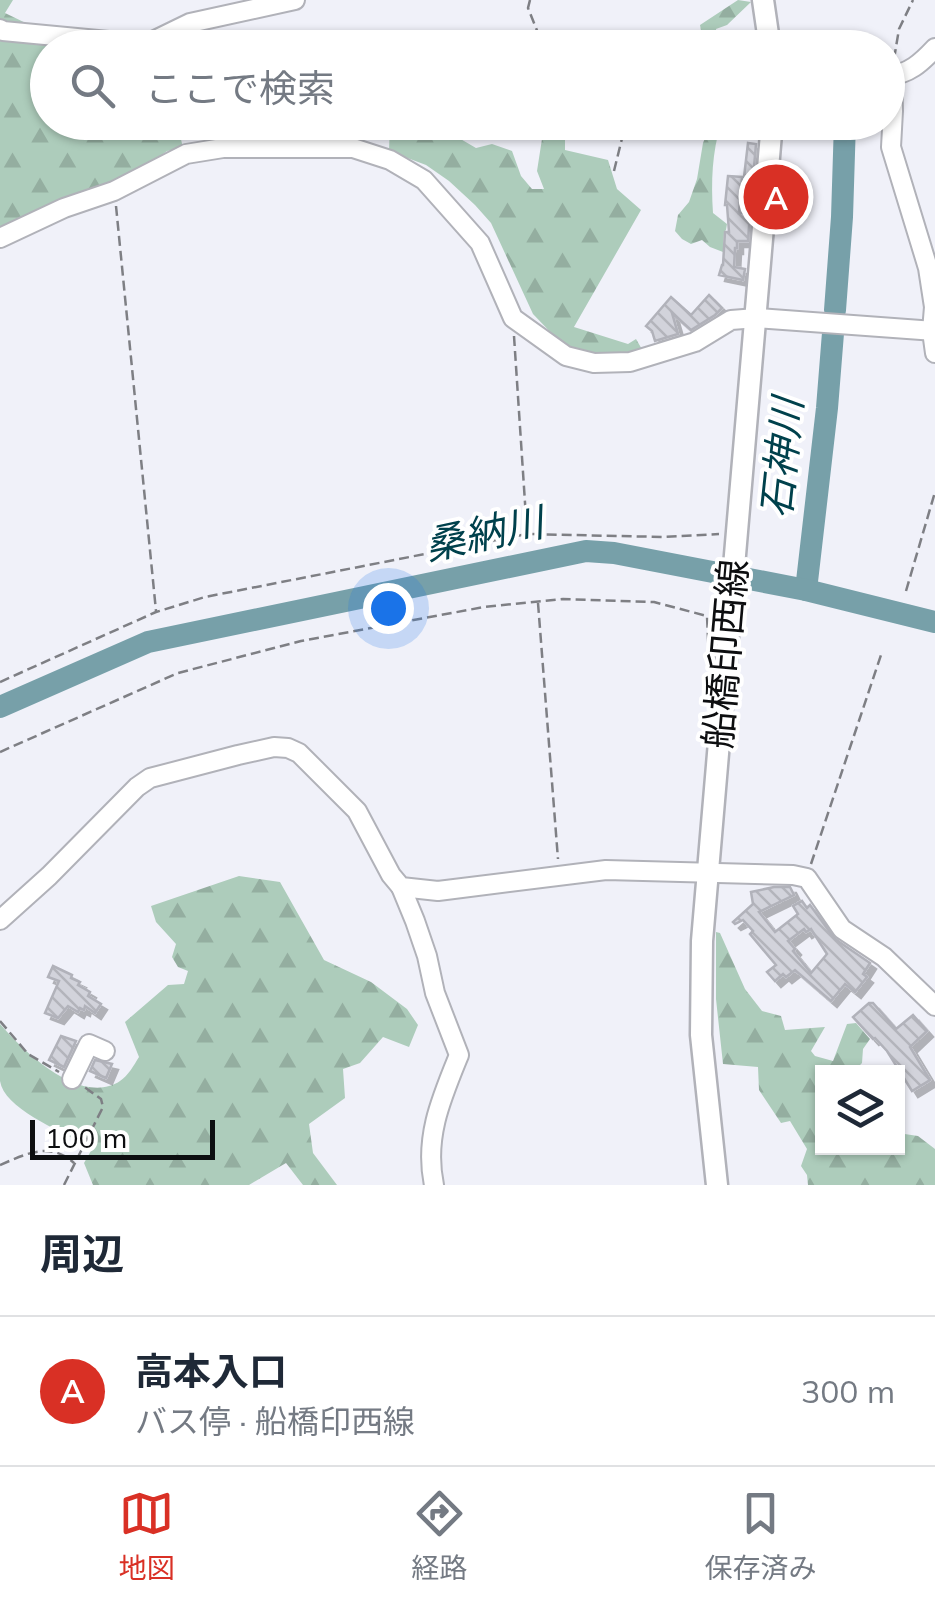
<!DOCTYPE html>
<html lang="ja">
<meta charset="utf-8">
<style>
:root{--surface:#fff;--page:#f6f6f7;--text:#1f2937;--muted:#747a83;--line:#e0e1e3;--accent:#d93025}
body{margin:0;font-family:Mulish,"Noto Sans JP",sans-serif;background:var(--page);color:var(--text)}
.controls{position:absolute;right:30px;bottom:30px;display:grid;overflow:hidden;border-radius:0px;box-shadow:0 2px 8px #0004}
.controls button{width:90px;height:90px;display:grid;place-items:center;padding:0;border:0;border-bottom:2px solid var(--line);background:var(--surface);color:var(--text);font:50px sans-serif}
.scale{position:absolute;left:30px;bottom:25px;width:185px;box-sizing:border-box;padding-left:10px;border:5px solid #0d0e10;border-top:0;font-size:28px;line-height:35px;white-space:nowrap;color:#0d0e10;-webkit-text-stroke:8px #fff;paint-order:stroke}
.you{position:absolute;left:388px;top:608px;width:35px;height:35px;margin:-25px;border:8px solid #fff;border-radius:50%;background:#1a73e8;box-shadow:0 0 0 15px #1a73e833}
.badge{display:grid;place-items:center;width:65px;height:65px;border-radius:50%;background:var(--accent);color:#fff;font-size:32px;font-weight:700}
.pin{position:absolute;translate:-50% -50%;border:5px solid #fff;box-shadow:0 2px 10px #0006}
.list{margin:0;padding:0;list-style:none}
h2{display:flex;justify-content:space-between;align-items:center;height:130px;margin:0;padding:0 40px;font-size:42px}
h2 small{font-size:32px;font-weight:400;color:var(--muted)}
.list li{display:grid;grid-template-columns:65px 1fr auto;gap:30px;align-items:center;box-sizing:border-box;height:150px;padding:0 40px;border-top:2px solid var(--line)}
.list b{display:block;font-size:38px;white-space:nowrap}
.list p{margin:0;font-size:32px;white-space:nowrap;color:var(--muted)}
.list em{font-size:32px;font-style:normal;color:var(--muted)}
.icon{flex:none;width:55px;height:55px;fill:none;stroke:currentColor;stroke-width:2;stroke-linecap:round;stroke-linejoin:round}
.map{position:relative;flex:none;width:935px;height:1185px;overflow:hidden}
.search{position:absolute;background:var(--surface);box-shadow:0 2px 8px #0004;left:30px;right:30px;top:30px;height:110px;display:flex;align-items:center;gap:25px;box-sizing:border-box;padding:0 35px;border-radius:55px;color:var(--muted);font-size:38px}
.sheet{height:280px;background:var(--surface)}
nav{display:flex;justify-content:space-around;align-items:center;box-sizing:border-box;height:140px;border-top:2px solid var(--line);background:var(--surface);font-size:28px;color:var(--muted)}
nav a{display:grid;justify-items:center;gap:5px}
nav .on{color:var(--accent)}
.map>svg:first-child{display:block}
.forest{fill:url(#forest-firs)}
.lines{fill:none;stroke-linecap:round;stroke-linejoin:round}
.river{stroke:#77a0a9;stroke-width:22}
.building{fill:url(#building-back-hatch);stroke:#b1b2ba;stroke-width:2.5;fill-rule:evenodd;filter:url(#shadow)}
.minor-casing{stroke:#b1b2b9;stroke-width:22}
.major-casing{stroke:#b1b2b9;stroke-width:25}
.path{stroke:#7e7f84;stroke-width:2.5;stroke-dasharray:10 5;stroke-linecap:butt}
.minor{stroke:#fff;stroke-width:18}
.major{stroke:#fff;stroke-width:20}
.labels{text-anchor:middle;stroke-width:8;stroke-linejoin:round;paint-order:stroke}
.street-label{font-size:38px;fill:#0d0e10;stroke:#fff}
.water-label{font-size:40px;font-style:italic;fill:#00414c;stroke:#fff}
</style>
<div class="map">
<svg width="935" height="1185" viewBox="0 0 935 1185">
<defs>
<pattern id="forest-firs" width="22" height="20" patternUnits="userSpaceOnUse" patternTransform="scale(2.5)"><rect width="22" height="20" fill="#adccbb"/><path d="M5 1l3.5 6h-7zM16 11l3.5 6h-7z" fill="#94aea0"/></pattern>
<pattern id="building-back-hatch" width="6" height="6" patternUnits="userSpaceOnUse" patternTransform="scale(2.5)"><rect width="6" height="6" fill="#d2d3db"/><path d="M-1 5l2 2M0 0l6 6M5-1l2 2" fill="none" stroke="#b3b4bb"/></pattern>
<filter id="shadow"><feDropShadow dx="6" dy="6" stdDeviation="0" flood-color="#0004"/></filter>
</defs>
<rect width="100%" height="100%" fill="#f0f1f9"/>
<!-- forest -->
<g class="forest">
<path d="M 0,0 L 13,0 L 5,13 L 61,40 L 152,47 L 165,46 L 169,39 L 199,27 L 193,47 L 48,48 L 48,122 L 208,123 L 180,135 L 183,148 L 167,151 L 142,170 L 0,231 Z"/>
<path d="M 738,0 L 751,2 L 727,25 L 716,29 L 718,47 L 704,47 L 700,25 Z"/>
<path d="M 555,122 L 565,126 L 565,150 L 608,160 L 617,189 L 641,210 L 574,327 L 628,344 L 636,339 L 643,351 L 605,358 L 582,353 L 557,339 L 533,314 L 491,223 L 475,205 L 449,181 L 426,165 L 389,151 L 390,123 L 452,123 L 452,134 L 476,148 L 492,144 L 512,151 L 521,176 L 532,189 L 544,189 L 537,171 L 544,126 Z"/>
<path d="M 711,123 L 721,123 C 712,153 711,181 713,213 L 727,224 L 726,230 L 724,232 L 723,252 L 710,247 L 702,240 L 691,244 L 682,239 L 675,231 L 678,215 L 689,202 L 697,179 L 703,143 Z"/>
<path d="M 239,876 L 280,882 L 324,960 L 371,982 L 407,1009 L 418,1025 L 409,1047 L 383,1037 L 360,1063 L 343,1069 L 345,1098 L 309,1124 L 313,1153 L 337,1185 L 303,1185 L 286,1163 L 249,1185 L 93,1185 L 84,1163 L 96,1142 L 95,1135 L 82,1143 C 58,1130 4,1108 0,1081 C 0,1063 0,1042 0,1024 C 23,1051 81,1107 120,1081 C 128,1076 134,1065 139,1057 L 125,1022 L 168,985 L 184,984 L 188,971 L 178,967 L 172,957 L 176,944 L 156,922 L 151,906 Z"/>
<path d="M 716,932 L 720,933 L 745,989 L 762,1011 L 781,1016 L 785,1030 L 825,1027 L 811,1051 L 815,1056 L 833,1061 L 847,1024 L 856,1023 L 870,1039 L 863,1049 L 862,1063 L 853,1072 L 822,1072 L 822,1148 L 898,1148 L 898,1133 L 918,1136 L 935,1149 L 935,1185 L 808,1185 L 807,1175 L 801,1166 L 807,1149 L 790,1121 L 781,1123 L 759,1090 L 758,1067 L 723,1064 L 716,999 Z"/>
</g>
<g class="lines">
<!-- river -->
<g class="river">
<path d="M 835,310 L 842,217 L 845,122"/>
<path d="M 806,590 L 827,408 L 833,333"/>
<path d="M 0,707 L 148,642 L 586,551 L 614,553 L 806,590 L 935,622"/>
</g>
</g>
<!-- building -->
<g class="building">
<path d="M 748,143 L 756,144 L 753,178 L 744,177 Z"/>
<path d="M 728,176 L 742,177 L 739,213 L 750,212 L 748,241 L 737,241 L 737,248 L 735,248 L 734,267 L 745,269 L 743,280 L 719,275 L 722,265 L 723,265 L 725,232 L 729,232 L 727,205 L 725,205 Z"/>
<path d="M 709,295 L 722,308 L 715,315 L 691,330 L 672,313 L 678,334 L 655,341 L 652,331 L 646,326 L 671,297 L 691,315 Z"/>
<path d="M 774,887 L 790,887 L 794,895 L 759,912 L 775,932 L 798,914 L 793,906 L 802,901 L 807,908 L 810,905 L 835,939 L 870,963 L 863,974 L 867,977 L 855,992 L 845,984 L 831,1001 L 795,970 L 786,977 L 783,974 L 775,981 L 767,972 L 776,965 L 750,934 L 753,931 L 743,920 L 735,924 L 733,922 L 753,904 L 751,892 ZM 804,929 L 806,932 L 811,929 L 827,954 L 811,973 L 793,951 L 795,949 L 788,941 Z"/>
<path d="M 53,966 L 72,975 L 71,978 L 80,982 L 78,985 L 90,992 L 88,996 L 101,1004 L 95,1013 L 85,1006 L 84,1010 L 80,1008 L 78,1012 L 68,1006 L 58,1018 L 45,1013 L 59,981 L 48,977 Z"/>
<path d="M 869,1003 L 873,1003 L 896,1029 L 913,1015 L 927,1031 L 910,1047 L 930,1080 L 912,1091 L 887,1051 L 875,1038 L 873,1039 L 853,1017 Z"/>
<path d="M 61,1036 L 76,1041 L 64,1067 L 49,1060 Z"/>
<path d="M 95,1060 L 112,1064 L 106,1078 L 90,1071 Z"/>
</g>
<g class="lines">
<defs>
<g id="minor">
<path d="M 0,29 L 3,31 L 140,44 L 153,41 L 190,23 L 295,0"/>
<path d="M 892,75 L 893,111 L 891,147 L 928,268 L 934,307 L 932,331 L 935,353"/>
<path d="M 888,76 C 909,74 921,63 935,48"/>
<path d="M 0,238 L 64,208 L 114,191 L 186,154 L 223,148 L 353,148 L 390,160 L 424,180 L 480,243 L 513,318 L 566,356 L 594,363 L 630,362 L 695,342 L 731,320 L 757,318 L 935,331"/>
<path d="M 401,887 L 415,921 L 427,956 L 435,993 L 459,1055 C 441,1099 424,1138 434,1185"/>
<path d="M 0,920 L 49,876 L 137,787 L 150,778 L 238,755 L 274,747 L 288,748 L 299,753 L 357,811 L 391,875 L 401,887 L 438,891 L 606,870 L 793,875 L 807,878 L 842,929 L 884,957 L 935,1006"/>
<path d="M 72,1079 L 89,1044 L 105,1051"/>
</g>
<g id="major">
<path d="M 763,0 L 770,48"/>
<path d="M 717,1185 L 701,1035 L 702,941 L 772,122"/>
</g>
</defs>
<!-- minor casing -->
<use href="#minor" class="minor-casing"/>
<!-- major casing -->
<use href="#major" class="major-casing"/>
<!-- path -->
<g class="path">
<path d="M 530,0 L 528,8 L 544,48"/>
<path d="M 894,59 L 899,29 L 913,0"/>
<path d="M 614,171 L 626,122"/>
<path d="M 116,206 L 156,611"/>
<path d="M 514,336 L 527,533"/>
<path d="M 906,591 L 935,492"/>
<path d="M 538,603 L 558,859"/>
<path d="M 0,682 L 156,612 L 205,597 L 527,534 L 664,537 L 719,534"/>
<path d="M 0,752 L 178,673 L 301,641 L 484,607 L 563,599 L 654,602 L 707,616 L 709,661"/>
<path d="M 811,864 L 882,652"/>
<path d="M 0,1021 L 28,1054 L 59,1072"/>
<path d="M 0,1165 C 26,1154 50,1141 74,1163"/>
<path d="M 64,1185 L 103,1107 L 101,1099 L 83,1086"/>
</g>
<!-- minor -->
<use href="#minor" class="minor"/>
<!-- major -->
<use href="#major" class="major"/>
</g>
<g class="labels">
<!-- street labels -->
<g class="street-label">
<text transform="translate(726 654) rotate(-85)" y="13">船橋印西線</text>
</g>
<!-- water labels -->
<g class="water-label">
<text transform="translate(782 458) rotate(-84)" y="14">石神川</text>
<text transform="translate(484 534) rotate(-12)" y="14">桑納川</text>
</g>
</g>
</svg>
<div class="controls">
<button><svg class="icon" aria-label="layers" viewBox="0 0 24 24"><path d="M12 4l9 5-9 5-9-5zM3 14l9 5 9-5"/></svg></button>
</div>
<div class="scale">100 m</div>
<div class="you"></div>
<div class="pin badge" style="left:776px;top:197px">A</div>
<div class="search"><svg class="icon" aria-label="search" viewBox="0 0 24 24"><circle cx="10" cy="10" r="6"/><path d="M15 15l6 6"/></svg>ここで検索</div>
</div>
<section class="sheet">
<h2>周辺<small></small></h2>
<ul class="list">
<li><span class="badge">A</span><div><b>高本入口</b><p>バス停 · 船橋印西線</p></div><em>300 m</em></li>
</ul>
</section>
<nav>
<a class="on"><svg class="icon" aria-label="map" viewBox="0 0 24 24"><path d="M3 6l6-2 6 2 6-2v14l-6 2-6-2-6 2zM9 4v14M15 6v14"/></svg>地図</a>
<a><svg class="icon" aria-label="directions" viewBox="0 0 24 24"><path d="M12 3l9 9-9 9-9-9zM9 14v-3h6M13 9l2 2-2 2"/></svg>経路</a>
<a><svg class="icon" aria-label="saved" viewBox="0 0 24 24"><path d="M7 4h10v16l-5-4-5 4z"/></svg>保存済み</a>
</nav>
